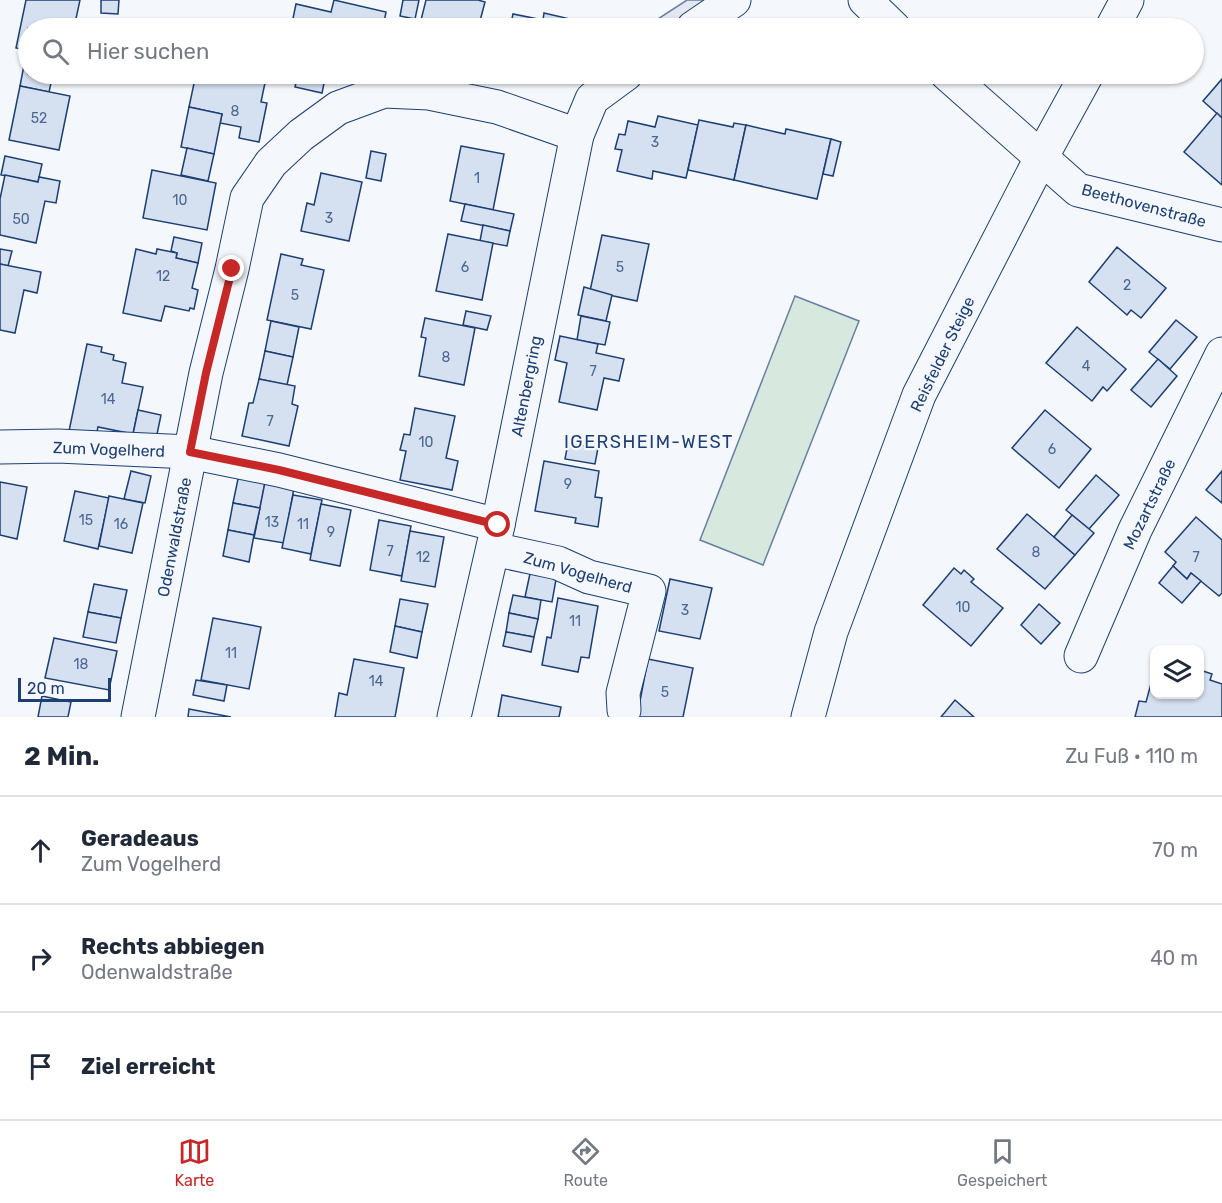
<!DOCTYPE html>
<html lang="de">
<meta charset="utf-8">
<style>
:root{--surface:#fff;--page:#f6f6f7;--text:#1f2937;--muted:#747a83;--line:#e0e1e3;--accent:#c62828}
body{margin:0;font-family:Rubik,sans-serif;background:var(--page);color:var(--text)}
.controls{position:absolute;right:18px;bottom:18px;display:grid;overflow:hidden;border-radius:12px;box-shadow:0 2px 4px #0004}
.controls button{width:54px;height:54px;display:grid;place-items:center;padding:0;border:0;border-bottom:2px solid var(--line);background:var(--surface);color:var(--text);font:30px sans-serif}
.scale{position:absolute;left:18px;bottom:15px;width:93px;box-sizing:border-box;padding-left:6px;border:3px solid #1d3f73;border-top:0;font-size:16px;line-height:21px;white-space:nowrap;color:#1d3f73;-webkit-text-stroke:4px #f4f7fb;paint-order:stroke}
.stop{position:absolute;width:18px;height:18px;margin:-14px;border:4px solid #c62828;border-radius:50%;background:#fff}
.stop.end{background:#c62828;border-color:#fff;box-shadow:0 2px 6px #0008}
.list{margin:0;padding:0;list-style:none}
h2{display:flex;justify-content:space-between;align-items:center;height:78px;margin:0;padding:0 24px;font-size:26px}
h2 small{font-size:20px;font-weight:400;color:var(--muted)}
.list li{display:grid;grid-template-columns:39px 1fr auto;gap:18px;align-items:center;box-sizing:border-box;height:108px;padding:0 24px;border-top:2px solid var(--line)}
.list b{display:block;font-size:22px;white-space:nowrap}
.list p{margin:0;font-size:20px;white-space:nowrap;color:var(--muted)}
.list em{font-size:20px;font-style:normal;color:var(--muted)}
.icon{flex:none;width:33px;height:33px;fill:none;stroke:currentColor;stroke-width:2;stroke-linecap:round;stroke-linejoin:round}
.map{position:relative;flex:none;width:1222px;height:717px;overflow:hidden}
.search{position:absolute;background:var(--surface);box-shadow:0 2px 4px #0004;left:18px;right:18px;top:18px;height:66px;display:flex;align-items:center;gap:15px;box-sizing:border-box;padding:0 21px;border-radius:33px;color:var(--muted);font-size:22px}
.sheet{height:402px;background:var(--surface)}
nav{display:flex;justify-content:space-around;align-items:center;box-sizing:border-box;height:84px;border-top:2px solid var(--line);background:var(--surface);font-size:16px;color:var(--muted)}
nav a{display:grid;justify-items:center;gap:3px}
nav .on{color:var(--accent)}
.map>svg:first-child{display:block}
.green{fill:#d7e8df;stroke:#687fa3;stroke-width:1.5}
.parking{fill:#e3e8f0;stroke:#687fa3;stroke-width:1.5}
.building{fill:#d5e0f0;stroke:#1d3f73;stroke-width:1.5}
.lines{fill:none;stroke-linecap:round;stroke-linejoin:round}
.minor-casing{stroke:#1d3f73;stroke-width:35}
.minor{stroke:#f4f7fb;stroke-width:33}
.route{stroke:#c62828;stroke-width:8}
.labels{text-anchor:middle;stroke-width:4.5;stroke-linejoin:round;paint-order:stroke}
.number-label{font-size:14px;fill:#4b6792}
.street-label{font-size:16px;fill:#1d3f73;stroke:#f4f7fb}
.neighbourhood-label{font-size:18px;letter-spacing:1.5px;fill:#1d3f73;stroke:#f4f7fb}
</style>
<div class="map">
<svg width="1222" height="717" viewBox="0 0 1222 717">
<rect width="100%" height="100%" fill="#f4f7fb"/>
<!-- green -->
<path class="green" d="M 795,296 L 859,321 L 763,565 L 700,540 Z"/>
<!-- parking -->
<path class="parking" d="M 687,0 L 734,0 L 693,28 L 644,28 Z"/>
<!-- building -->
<g class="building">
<path d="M 26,0 L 80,0 L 74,28 L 28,28 L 28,50 L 16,48 Z"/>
<path d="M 101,0 L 119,0 L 118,14 L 101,13 Z"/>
<path d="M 334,0 L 386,12 L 383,28 L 291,28 L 296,4 L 331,12 Z"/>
<path d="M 403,0 L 419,0 L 415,19 L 400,16 Z"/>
<path d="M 426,0 L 478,0 L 485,2 L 480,21 L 474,19 L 471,28 L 419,28 Z"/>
<path d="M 544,13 L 570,19 L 568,28 L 510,28 L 513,14 L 543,20 Z"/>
<path d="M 24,65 L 28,66 L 28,74 L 53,74 L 49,92 L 20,86 Z"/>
<path d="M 196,74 L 242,74 L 266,78 L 261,102 L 267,103 L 259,142 L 239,138 L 241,127 L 220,123 L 222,114 L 189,107 Z"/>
<path d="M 298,74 L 326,74 L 322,93 L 295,87 Z"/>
<path d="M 1222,79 L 1222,118 L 1203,101 Z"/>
<path d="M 20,86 L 70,96 L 59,150 L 9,140 Z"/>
<path d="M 189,107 L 222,114 L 214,154 L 181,147 Z"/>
<path d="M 1217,113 L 1222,118 L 1222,185 L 1184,152 Z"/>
<path d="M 658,116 L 698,125 L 686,178 L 653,171 L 652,179 L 617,171 L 622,150 L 615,149 L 619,134 L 625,135 L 628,121 L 655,127 Z"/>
<path d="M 699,120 L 733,127 L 734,123 L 746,125 L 734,180 L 688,170 Z"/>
<path d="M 746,125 L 785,134 L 786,129 L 831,139 L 817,199 L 734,180 Z"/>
<path d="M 831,139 L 841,142 L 833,176 L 823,174 Z"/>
<path d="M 461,146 L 504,154 L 493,210 L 450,201 Z"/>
<path d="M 187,148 L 214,154 L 208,181 L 181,175 Z"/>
<path d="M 371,151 L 386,154 L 381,181 L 366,178 Z"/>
<path d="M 5,156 L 42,164 L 38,182 L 1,175 Z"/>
<path d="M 152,170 L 216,183 L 207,230 L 143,218 Z"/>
<path d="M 321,173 L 362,182 L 349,241 L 301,231 L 307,203 L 314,205 Z"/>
<path d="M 5,175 L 38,182 L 39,177 L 60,181 L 56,203 L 45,201 L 36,243 L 0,235 L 0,199 Z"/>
<path d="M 465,204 L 514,214 L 510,231 L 461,221 Z"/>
<path d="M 483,225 L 510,231 L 507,246 L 480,241 Z"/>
<path d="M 448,234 L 493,243 L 482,300 L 436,291 Z"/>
<path d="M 602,235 L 649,244 L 637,301 L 590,291 Z"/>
<path d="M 174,237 L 202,243 L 198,263 L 176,258 L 177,253 L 171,251 Z"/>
<path d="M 1117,247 L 1166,288 L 1141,318 L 1131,310 L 1127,315 L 1089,282 Z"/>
<path d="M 0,249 L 12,251 L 8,266 L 0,264 Z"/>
<path d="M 136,249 L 156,254 L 157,249 L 177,253 L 176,258 L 198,263 L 192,288 L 198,290 L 194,309 L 190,308 L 189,311 L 165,306 L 161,321 L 123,313 Z"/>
<path d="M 281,254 L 303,259 L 301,265 L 324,270 L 311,329 L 267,320 Z"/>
<path d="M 0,264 L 41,272 L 37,293 L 24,290 L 15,333 L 0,330 Z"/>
<path d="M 584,287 L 612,295 L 606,321 L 578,315 Z"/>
<path d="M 466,311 L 491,316 L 487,330 L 463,325 Z"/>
<path d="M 581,316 L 610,322 L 605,345 L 577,340 Z"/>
<path d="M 425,318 L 475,328 L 464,385 L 419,376 L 426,338 L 421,337 Z"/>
<path d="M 1176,320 L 1197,337 L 1170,369 L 1149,352 Z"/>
<path d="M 271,321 L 299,327 L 293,357 L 265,351 Z"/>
<path d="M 1077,327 L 1126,369 L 1107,391 L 1103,387 L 1092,401 L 1046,363 Z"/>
<path d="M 560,336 L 598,344 L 596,353 L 624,359 L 619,381 L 604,378 L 597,410 L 559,402 L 567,363 L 555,360 Z"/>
<path d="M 87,344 L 102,347 L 101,352 L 114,355 L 113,360 L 126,363 L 122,383 L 143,387 L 133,434 L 98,427 L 95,441 L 68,436 Z"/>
<path d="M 265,351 L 293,357 L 287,385 L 259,379 Z"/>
<path d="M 1158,359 L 1177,376 L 1151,407 L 1131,390 Z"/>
<path d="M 259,379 L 295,386 L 292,404 L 298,406 L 289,446 L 242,436 L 249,403 L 253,403 Z"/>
<path d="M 415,408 L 455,416 L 446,458 L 458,461 L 452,490 L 400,480 L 406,451 L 400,450 L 404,434 L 410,435 Z"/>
<path d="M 138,410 L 161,415 L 155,444 L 132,439 Z"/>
<path d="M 1045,410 L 1091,449 L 1059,488 L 1012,448 Z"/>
<path d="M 568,443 L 598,448 L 595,464 L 565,459 Z"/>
<path d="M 544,461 L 599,471 L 595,497 L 602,498 L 598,527 L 575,523 L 576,518 L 535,511 Z"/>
<path d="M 131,471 L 151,476 L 145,503 L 124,499 Z"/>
<path d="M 1222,471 L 1222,503 L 1206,490 Z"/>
<path d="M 239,474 L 266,479 L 260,508 L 233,503 Z"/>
<path d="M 1096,475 L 1119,495 L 1089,529 L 1066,510 Z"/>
<path d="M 0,482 L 27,487 L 17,539 L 0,535 Z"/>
<path d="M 265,482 L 294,488 L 284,543 L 254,538 Z"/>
<path d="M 75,491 L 109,498 L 98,549 L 64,541 Z"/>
<path d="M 293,495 L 322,500 L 311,554 L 282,548 Z"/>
<path d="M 109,496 L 143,503 L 132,553 L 99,546 Z"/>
<path d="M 233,503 L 260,508 L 254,535 L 228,530 Z"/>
<path d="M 321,504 L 351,510 L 340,566 L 310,560 Z"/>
<path d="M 1027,514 L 1075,555 L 1045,589 L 997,549 Z"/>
<path d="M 1072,515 L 1094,533 L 1075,555 L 1054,537 Z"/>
<path d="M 1196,517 L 1222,540 L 1222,593 L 1219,596 L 1191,573 L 1187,579 L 1173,566 L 1176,562 L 1165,552 Z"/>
<path d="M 379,520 L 411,526 L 402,576 L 370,570 Z"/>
<path d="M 228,530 L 254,535 L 249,562 L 223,556 Z"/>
<path d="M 410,531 L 444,537 L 435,587 L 401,581 Z"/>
<path d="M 1173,566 L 1187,579 L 1191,573 L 1201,581 L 1182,603 L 1159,583 Z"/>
<path d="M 954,568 L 961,574 L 964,570 L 974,579 L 971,582 L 1003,608 L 971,646 L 923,605 Z"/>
<path d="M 531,569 L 557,574 L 552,602 L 525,597 Z"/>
<path d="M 670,579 L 712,588 L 700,639 L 659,631 Z"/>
<path d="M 94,584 L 127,590 L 121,618 L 88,612 Z"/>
<path d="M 513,595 L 541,600 L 538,619 L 509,613 Z"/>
<path d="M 558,598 L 598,606 L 589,658 L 581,657 L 578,672 L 542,665 L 547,637 L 551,638 Z"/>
<path d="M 400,599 L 428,604 L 422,632 L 395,626 Z"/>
<path d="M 1039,604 L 1060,623 L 1041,644 L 1021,625 Z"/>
<path d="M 88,612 L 121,618 L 116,643 L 83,637 Z"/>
<path d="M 509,613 L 538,619 L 534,637 L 506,632 Z"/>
<path d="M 213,618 L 261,627 L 249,689 L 201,680 Z"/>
<path d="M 395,626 L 422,632 L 417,658 L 390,652 Z"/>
<path d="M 506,632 L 534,637 L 531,652 L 503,646 Z"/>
<path d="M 54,638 L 117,651 L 109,690 L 45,678 Z"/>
<path d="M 354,659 L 404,668 L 395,717 L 335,717 L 339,693 L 347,695 Z"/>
<path d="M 648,659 L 693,668 L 683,717 L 637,717 Z"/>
<path d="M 1200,670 L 1212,674 L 1210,680 L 1222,684 L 1222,717 L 1135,717 L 1139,701 L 1146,702 L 1154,673 L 1154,694 L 1200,694 Z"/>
<path d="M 196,680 L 227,685 L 224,701 L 193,695 Z"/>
<path d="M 502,695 L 561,707 L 559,717 L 498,717 Z"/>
<path d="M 42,696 L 71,702 L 68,717 L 38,717 Z"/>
<path d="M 955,700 L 974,717 L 941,717 Z"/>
<path d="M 189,709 L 231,717 L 188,717 Z"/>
</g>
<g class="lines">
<defs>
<g id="minor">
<path d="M 865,0 L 894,28"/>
<path d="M 693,28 L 734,0"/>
<path d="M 1112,28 L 1127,0"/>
<path d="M 947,74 L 1078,190 L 1222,225"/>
<path d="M 0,447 L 58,446 L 190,452 L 279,470 L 498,525"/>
<path d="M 493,549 L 558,563 L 589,577 L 649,591 L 623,693 L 624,710"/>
<path d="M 1081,656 L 1135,530 L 1222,354"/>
<path d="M 138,717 L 206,373 L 232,269 L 247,198 L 271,163 L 301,135 L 338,108 L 384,91 L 429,93 L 497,107 L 577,135"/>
<path d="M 454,717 L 498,525 L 577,135 L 592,99 L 626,74"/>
<path d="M 808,717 L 831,632 L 919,395 L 1042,156 L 1087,74"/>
</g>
</defs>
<!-- minor casing -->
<use href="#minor" class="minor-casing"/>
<!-- minor -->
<use href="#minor" class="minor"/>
</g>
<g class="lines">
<!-- route -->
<path class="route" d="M 232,269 L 206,373 L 190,452 L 279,470 L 498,525"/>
</g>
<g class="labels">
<!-- number labels -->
<g class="number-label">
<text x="235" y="116">8</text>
<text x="39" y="123">52</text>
<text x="655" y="147">3</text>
<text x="477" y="183">1</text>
<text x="180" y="205">10</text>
<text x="329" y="223">3</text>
<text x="21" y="224">50</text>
<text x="465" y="272">6</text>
<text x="620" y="272">5</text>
<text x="163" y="281">12</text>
<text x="1127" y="290">2</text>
<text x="295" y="300">5</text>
<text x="446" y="362">8</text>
<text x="1086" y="371">4</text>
<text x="593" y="376">7</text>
<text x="108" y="404">14</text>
<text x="270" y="426">7</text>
<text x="426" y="447">10</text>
<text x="1052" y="454">6</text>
<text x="568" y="489">9</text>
<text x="86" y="525">15</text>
<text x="272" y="527">13</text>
<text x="121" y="529">16</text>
<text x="303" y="529">11</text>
<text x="331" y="537">9</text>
<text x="390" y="556">7</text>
<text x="1036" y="557">8</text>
<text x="423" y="562">12</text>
<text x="1196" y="562">7</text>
<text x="963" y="612">10</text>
<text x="685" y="615">3</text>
<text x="575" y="626">11</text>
<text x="231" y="658">11</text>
<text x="81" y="669">18</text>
<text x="376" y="686">14</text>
<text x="665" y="697">5</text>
</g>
<!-- street labels -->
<g class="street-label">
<text transform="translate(1144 205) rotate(15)" y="6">Beethovenstraße</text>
<text transform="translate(942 354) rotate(-64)" y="6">Reisfelder Steige</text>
<text transform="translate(526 386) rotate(-79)" y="6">Altenbergring</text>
<text transform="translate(109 449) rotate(2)" y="6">Zum Vogelherd</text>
<text transform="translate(1149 504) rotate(-64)" y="6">Mozartstraße</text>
<text transform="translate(174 537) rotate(-79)" y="6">Odenwaldstraße</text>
<text transform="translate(578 572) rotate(16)" y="6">Zum Vogelherd</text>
</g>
<!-- neighbourhood labels -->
<g class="neighbourhood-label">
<text x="649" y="448">IGERSHEIM-WEST</text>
</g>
</g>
</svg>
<div class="controls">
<button><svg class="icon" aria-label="layers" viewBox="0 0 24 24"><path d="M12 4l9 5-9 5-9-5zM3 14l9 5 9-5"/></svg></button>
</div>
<div class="scale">20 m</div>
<div class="stop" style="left:498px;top:525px"></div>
<div class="stop end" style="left:232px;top:269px"></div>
<div class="search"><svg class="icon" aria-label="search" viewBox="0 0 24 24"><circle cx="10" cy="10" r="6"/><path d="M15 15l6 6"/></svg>Hier suchen</div>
</div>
<section class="sheet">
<h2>2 Min.<small>Zu Fuß · 110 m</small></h2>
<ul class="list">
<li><svg class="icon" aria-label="ahead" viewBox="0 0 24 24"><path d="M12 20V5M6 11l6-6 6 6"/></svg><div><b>Geradeaus</b><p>Zum Vogelherd</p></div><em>70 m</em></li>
<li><svg class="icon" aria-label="right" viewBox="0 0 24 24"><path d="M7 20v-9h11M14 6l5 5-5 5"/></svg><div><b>Rechts abbiegen</b><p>Odenwaldstraße</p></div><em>40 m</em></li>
<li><svg class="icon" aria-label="arrive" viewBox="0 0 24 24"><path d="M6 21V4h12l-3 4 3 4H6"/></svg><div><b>Ziel erreicht</b></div></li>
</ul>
</section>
<nav>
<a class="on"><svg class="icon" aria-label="map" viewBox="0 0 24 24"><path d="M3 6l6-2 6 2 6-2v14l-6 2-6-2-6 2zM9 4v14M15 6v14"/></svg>Karte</a>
<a><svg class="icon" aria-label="directions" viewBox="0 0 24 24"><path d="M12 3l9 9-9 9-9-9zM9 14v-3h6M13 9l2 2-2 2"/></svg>Route</a>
<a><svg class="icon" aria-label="saved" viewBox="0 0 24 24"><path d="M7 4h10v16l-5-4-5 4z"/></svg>Gespeichert</a>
</nav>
